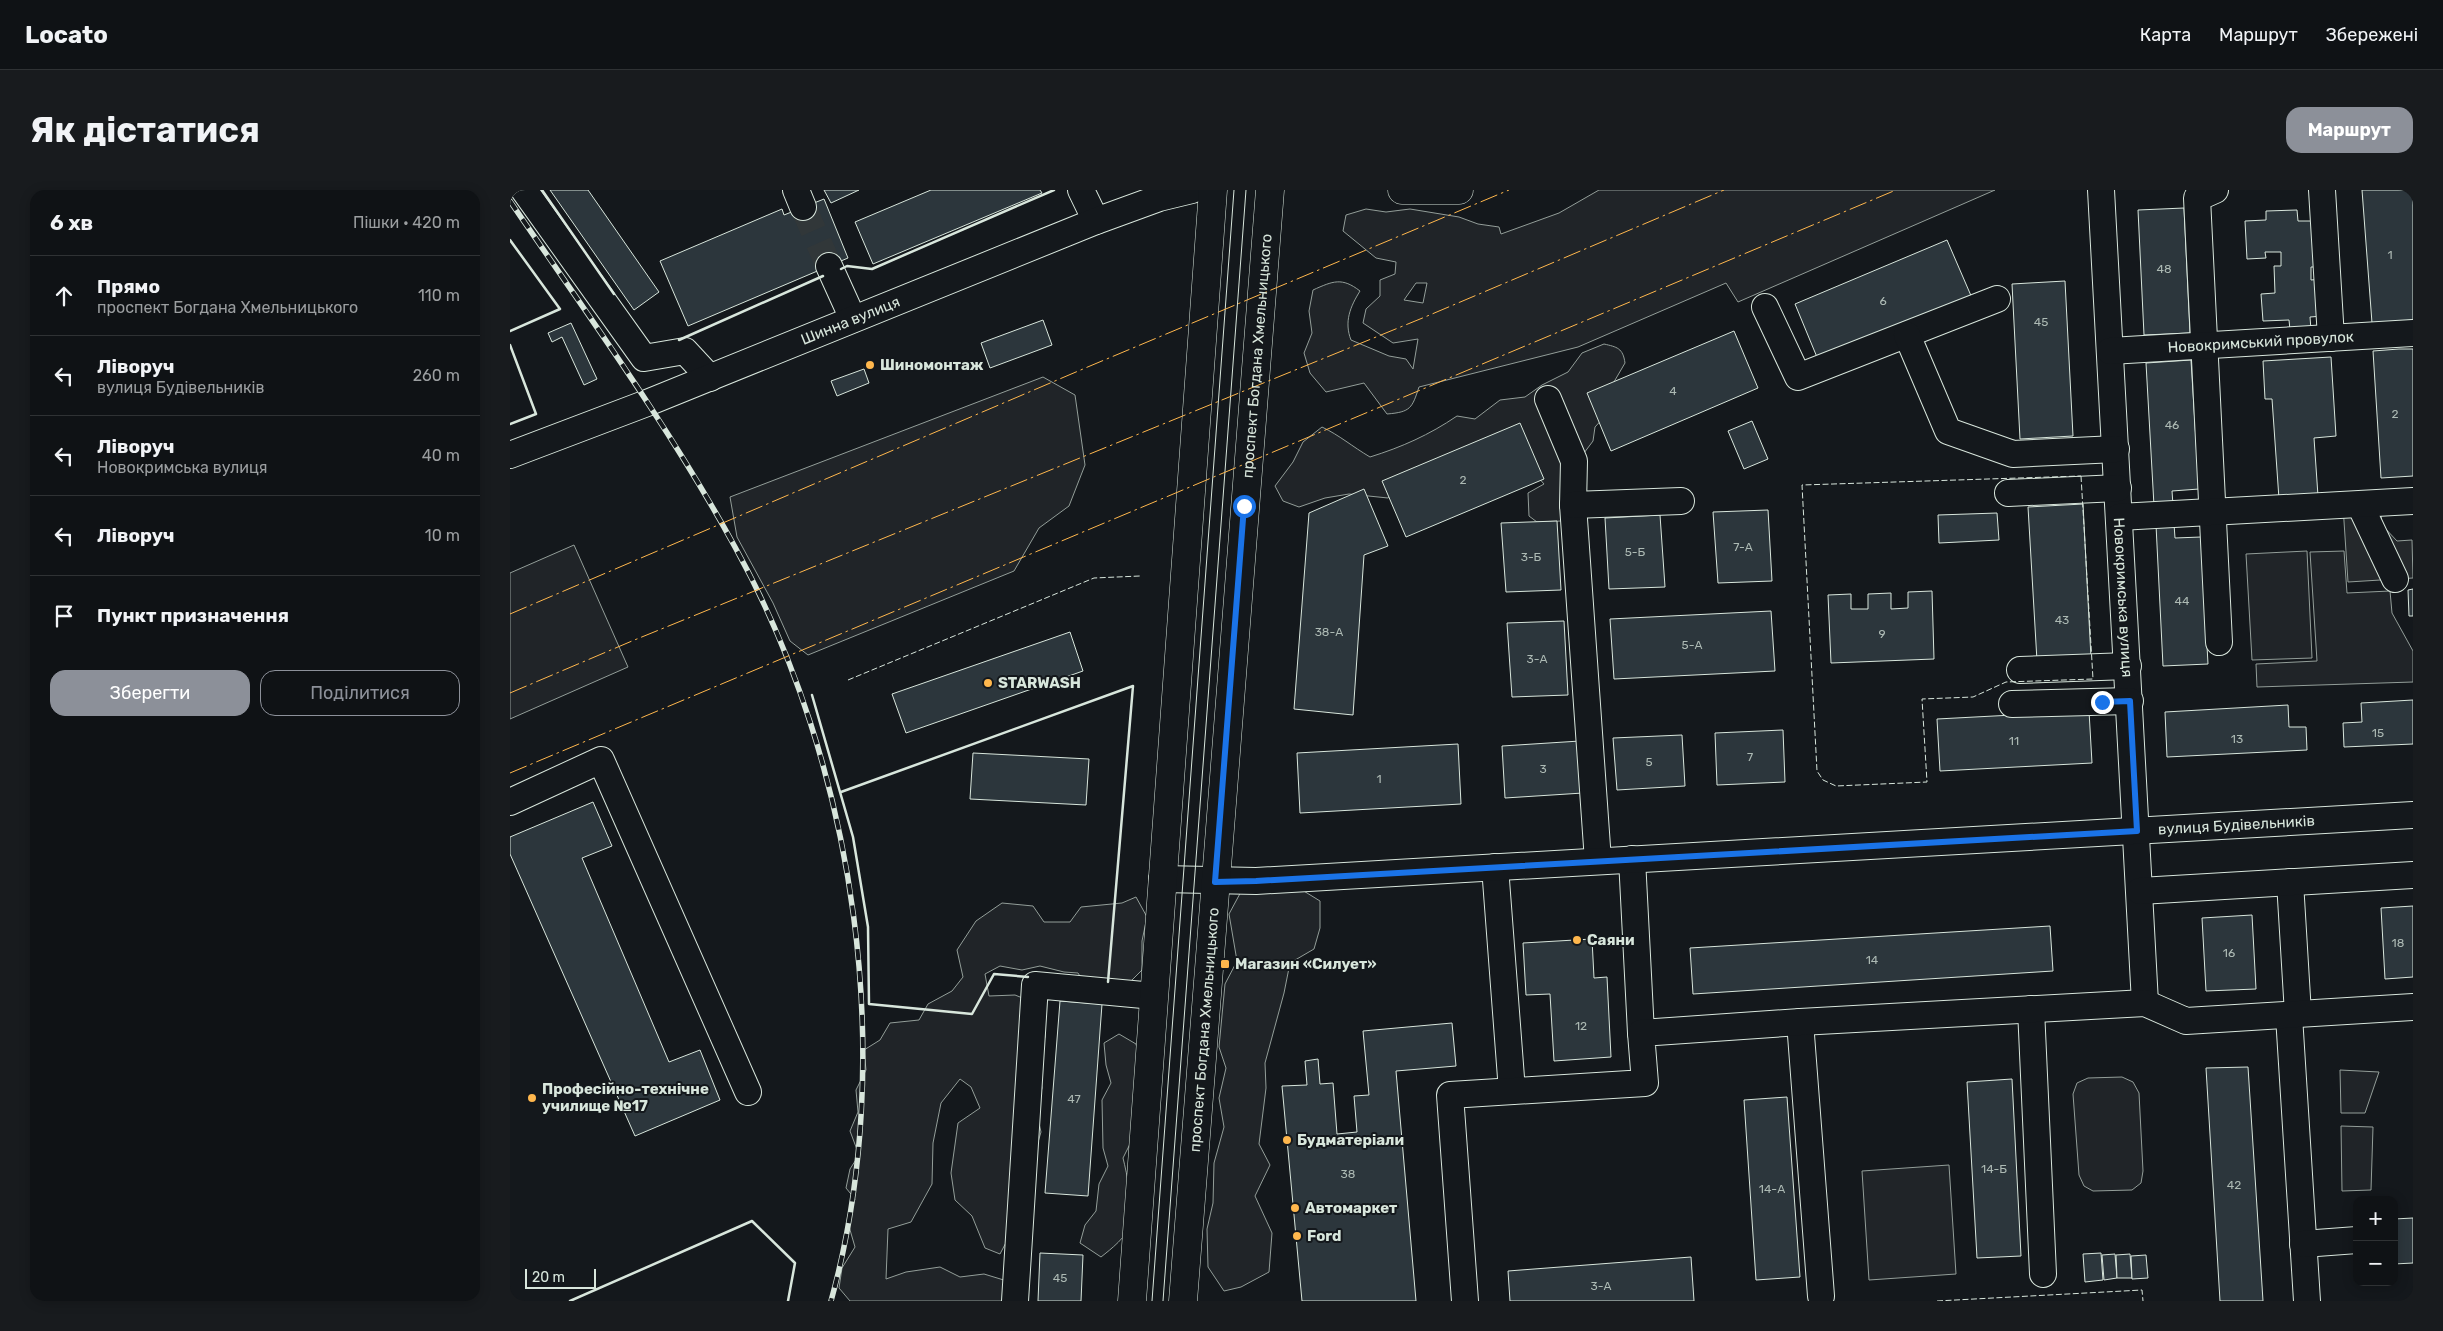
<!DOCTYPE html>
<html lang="uk">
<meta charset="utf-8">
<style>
:root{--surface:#0f1215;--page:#181b1e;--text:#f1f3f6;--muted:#9b9ea0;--line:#2f3234;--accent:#8c9099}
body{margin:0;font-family:Rubik,sans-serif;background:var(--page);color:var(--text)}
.controls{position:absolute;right:15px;bottom:15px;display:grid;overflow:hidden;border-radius:10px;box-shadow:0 2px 12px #0003}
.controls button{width:45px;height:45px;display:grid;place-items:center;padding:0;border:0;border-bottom:1px solid var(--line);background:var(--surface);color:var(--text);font:25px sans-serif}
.scale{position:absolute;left:15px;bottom:12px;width:71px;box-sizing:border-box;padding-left:5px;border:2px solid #d8e6dc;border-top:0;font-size:14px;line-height:18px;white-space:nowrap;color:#d8e6dc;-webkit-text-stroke:4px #14181c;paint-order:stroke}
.stop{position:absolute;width:15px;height:15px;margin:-11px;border:4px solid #1a73e8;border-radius:50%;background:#fff}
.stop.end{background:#1a73e8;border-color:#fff;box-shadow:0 1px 5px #0008}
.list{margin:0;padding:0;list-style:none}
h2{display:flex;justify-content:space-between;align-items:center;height:65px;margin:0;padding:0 20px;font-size:21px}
h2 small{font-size:16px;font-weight:400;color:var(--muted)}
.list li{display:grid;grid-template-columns:32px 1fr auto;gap:15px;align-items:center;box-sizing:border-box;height:80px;padding:0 20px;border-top:1px solid var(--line)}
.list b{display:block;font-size:19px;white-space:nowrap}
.list p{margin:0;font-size:16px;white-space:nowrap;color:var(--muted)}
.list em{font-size:16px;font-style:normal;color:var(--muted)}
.actions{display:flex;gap:10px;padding:15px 20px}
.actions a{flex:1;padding:11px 0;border:1px solid var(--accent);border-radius:15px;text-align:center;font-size:18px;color:var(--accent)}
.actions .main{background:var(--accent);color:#fff}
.icon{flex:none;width:28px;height:28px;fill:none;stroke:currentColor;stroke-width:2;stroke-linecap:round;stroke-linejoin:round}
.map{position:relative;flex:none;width:1903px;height:1111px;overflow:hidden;border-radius:15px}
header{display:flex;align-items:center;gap:30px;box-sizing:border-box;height:70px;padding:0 25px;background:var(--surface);border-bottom:1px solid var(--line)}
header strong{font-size:24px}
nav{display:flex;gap:28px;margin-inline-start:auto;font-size:18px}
.intro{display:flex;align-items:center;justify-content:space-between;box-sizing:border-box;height:120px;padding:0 30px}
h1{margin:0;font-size:35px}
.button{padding:12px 22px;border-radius:15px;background:var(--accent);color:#fff;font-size:18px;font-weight:700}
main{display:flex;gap:30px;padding:0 30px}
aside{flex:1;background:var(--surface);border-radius:15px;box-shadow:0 2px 12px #0003}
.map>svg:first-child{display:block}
.green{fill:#202428;stroke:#939e99;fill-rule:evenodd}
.parking{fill:#24282b;stroke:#939e99}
.building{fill:#2c363c;stroke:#d8e6dc}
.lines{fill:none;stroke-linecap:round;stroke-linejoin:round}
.minor-tunnel{stroke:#313739;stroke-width:26;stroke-dasharray:26 13;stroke-linecap:butt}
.minor-casing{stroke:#d8e6dc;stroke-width:28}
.major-casing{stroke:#d8e6dc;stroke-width:29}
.minor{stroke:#14181c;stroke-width:26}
.major{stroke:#14181c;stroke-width:28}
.tram{stroke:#d8e6dc;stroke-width:1}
.rail-casing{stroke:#d8e6dc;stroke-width:5.5}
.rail{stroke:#14181c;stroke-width:4;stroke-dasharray:11;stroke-linecap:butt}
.fence{stroke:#d8e6dc;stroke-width:1;stroke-dasharray:6 2.5;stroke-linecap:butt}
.wall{stroke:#d8e6dc;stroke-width:2.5}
.power{stroke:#ffb74d;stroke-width:1;stroke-dasharray:18 4 2.5 4;stroke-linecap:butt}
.route{stroke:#1a73e8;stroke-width:6}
.poi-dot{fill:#ffb74d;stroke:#14181c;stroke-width:2}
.labels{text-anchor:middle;stroke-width:4;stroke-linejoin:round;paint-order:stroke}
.number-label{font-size:12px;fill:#adbab4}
.street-label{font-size:15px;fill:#d8e6dc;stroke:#14181c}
.poi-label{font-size:15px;font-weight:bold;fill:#d8e6dc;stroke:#14181c;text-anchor:start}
</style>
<header>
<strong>Locato</strong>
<nav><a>Карта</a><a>Маршрут</a><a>Збережені</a></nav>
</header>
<div class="intro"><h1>Як дістатися</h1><a class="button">Маршрут</a></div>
<main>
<aside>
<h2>6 хв<small>Пішки · 420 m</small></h2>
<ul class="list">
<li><svg class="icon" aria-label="ahead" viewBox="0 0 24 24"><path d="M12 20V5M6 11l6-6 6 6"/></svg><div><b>Прямо</b><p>проспект Богдана Хмельницького</p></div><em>110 m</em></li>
<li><svg class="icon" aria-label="left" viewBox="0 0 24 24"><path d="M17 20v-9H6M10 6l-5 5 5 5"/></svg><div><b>Ліворуч</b><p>вулиця Будівельників</p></div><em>260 m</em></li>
<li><svg class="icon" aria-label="left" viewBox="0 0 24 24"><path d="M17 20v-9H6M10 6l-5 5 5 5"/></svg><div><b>Ліворуч</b><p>Новокримська вулиця</p></div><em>40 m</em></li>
<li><svg class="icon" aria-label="left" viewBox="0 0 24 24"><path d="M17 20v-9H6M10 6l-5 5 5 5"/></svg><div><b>Ліворуч</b></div><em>10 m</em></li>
<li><svg class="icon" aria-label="arrive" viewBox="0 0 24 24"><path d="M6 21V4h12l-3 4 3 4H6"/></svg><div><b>Пункт призначення</b></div></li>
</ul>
<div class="actions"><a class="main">Зберегти</a><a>Поділитися</a></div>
</aside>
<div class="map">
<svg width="1903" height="1111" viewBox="0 0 1903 1111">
<rect width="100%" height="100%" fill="#14181c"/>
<!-- green -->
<g class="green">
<path d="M 1089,0 L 1485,0 L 1228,112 L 1216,93 L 1068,157 L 909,197 C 902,218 901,222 877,224 L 854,193 L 816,202 L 800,183 L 794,163 L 802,143 L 799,121 L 803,100 C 823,91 832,87 850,101 C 840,117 834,132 841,150 L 879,166 L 896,169 L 903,179 L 908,149 L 883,153 L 853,133 L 856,119 L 870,106 L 870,90 L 885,84 L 886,72 L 866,68 L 833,41 L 836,25 L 856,19 L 876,22 L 900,19 L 949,27 L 968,34 L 989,37 L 991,44 L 1049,23 ZM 906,93 L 917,93 L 913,113 L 894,110 Z"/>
<path d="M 1094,154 C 1107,157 1113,158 1115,173 L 1101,197 L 1097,224 L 1085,237 L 1083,251 L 1074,263 L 1061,315 L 1051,331 L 1027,332 L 1019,326 L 1018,303 L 1034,294 L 1021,279 L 892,298 L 878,308 L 839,304 L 815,308 L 789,317 L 773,311 L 765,296 L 783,272 L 793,252 L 812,237 C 829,245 843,257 860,267 C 892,257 919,245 947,226 L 965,229 L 990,210 L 1015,207 L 1032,195 L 1058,182 L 1072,163 Z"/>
<path d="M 533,187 L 565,205 L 575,275 L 559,316 L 529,338 L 504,381 L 298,465 L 280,451 L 263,413 L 227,347 L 220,307 Z"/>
<path d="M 64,355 L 118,477 L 0,529 L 0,383 Z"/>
<path d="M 1797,361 L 1802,468 L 1742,470 L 1736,364 Z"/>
<path d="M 1834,361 L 1837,403 L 1880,401 L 1882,423 L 1903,461 L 1903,492 L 1747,497 L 1746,474 L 1807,471 L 1800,362 Z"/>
<path d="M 784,695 L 810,711 L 810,738 L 804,759 L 780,773 L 774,803 L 755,873 L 756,898 L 749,954 L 760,975 L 745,1006 L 762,1043 L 759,1082 L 731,1097 L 714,1101 L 698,1077 L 697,1039 L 703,1013 L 704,973 L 714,937 L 709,908 L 716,878 L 709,857 L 715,794 L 727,771 L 719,724 L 733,698 Z"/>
<path d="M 626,707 L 637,727 L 632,751 L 632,780 L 616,796 L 580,802 L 568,783 L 554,782 L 530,776 L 512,780 L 490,776 L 475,784 L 479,806 L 505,805 L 535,817 L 535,847 L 527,871 L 532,898 L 526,920 L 531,942 L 501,1043 L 490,1064 L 475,1058 L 462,1026 L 445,1010 L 441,983 L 448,933 L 470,918 L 461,897 L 450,889 L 431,913 L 423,953 L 422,994 L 401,1032 L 378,1039 L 376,1089 L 396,1082 L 430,1077 L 450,1087 L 474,1084 L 497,1091 L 513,1111 L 340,1111 L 329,1098 L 332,1078 L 345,1057 L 338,1033 L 345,1009 L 336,998 L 340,979 L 349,965 L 340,941 L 348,922 L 346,900 L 356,880 L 354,860 L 370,850 L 380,833 L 409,830 L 418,814 L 442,801 L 453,787 L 447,760 L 466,731 L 492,713 L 523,716 L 534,732 L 560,732 L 571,717 L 612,713 Z"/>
<path d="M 609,844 L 626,854 L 630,871 L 622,950 L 613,968 C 617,984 624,1018 620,1034 C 617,1047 601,1059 591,1067 L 570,1053 L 575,1035 L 586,1021 L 589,994 L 598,976 L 593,958 L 592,910 L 601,893 L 596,875 L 594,853 Z"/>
<path d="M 1830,880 L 1869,882 L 1855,923 L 1831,923 Z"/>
<path d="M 1612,887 L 1623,892 L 1629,903 L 1633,981 L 1631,993 L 1622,1000 L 1583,1001 L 1574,996 L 1569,985 L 1563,904 L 1567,893 L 1578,888 Z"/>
<path d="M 1831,936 L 1863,937 L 1861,1000 L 1832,1001 Z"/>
<path d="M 1439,975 L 1446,1084 L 1359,1090 L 1352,981 Z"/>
</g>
<!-- parking -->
<path class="parking" d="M 1870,313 L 1872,335 L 1887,351 L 1902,350 L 1903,388 L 1838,392 L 1833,316 Z"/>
<!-- building -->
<g class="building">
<path d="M 40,0 L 78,0 L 149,102 L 124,120 Z"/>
<path d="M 314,0 L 349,0 L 321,13 Z"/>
<path d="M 421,0 L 530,0 L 532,3 L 363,74 L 345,32 Z"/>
<path d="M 1852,0 L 1903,0 L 1903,130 L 1862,133 Z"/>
<path d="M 314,9 L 338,68 L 178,136 L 150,71 L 272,19 L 274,25 Z"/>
<path d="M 1674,18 L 1680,143 L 1634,145 L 1628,20 Z"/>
<path d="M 1787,20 L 1788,31 L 1807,31 L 1809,77 L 1801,77 L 1801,90 L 1811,89 L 1813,126 L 1800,127 L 1801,140 L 1780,140 L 1779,130 L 1753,131 L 1751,104 L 1765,103 L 1764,76 L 1771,76 L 1771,62 L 1755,62 L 1756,68 L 1737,69 L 1735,31 L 1756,30 L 1756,21 Z"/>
<path d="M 1437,50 L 1462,108 L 1309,172 L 1285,114 Z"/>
<path d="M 1555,91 L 1563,246 L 1510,249 L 1502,94 Z"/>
<path d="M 533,130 L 542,155 L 480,178 L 471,153 Z"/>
<path d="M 61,133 L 87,189 L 74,195 L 52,147 L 42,152 L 38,143 Z"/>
<path d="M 1224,141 L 1248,198 L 1101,261 L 1077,203 Z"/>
<path d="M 1889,159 L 1903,159 L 1903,286 L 1871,288 L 1863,161 Z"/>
<path d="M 1821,167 L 1826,246 L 1804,248 L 1808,306 L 1769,309 L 1762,209 L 1755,209 L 1753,171 Z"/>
<path d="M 1681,170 L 1689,299 L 1662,301 L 1663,315 L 1644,316 L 1636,173 Z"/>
<path d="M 354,179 L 359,193 L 327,206 L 321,191 Z"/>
<path d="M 1242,231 L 1258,269 L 1234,279 L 1218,241 Z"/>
<path d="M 1010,233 L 1034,289 L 896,347 L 872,291 Z"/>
<path d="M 854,299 L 878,356 L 854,365 L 843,525 L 784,519 L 799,323 Z"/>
<path d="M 1573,314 L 1581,468 L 1527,471 L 1518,317 Z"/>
<path d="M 1258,320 L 1262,391 L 1208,393 L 1203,322 Z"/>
<path d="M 1487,323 L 1489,350 L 1429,353 L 1428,325 Z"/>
<path d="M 1150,325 L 1155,397 L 1099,399 L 1095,328 Z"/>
<path d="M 1047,331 L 1051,400 L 996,402 L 991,333 Z"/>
<path d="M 1664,334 L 1665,348 L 1691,347 L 1698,474 L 1653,476 L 1646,335 Z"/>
<path d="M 1903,399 L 1903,426 L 1899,426 L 1898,400 Z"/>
<path d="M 1422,401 L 1424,469 L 1321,473 L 1318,405 L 1341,404 L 1341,419 L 1358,419 L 1358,404 L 1381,403 L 1381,419 L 1398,418 L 1398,402 Z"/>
<path d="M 1261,421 L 1265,481 L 1104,489 L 1100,429 Z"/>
<path d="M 1054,431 L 1058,505 L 1002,507 L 997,433 Z"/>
<path d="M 560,442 L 573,481 L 396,543 L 382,504 Z"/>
<path d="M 1903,510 L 1903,554 L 1834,557 L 1833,533 L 1852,532 L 1851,513 Z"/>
<path d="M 1778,515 L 1779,537 L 1796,537 L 1797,560 L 1657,567 L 1655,522 Z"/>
<path d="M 1579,521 L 1582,573 L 1430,581 L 1427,529 Z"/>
<path d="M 1273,540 L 1275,592 L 1207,595 L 1205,543 Z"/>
<path d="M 1172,545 L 1175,596 L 1107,600 L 1103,548 Z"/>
<path d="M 1070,551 L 1073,603 L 995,608 L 992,556 Z"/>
<path d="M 948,554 L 951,614 L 790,623 L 787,563 Z"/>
<path d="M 463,563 L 579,569 L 576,615 L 460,609 Z"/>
<path d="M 83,612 L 102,656 L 72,668 L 159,872 L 190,860 L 210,910 L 125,946 L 0,664 L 0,647 Z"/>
<path d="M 1903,716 L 1903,787 L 1875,789 L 1871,718 Z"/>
<path d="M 1742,725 L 1746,799 L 1696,801 L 1692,728 Z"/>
<path d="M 1540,736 L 1543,781 L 1183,804 L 1180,758 Z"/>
<path d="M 1082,749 L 1084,788 L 1097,787 L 1101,867 L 1044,871 L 1040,804 L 1016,805 L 1013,753 Z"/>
<path d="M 550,811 L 592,814 L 578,1006 L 535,1003 Z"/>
<path d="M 942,833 L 946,876 L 886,881 L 906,1111 L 792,1111 L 772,896 L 797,895 L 795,871 L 808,869 L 810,894 L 823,893 L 827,944 L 847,942 L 844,906 L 859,905 L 853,841 Z"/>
<path d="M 1738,877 L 1753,1111 L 1710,1111 L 1696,878 Z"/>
<path d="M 1502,889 L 1511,1066 L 1467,1068 L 1457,892 Z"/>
<path d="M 1277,907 L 1290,1087 L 1246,1090 L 1234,910 Z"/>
<path d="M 1903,1028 L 1903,1073 L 1884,1074 L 1884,1029 Z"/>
<path d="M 530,1063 L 573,1065 L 571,1111 L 528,1111 Z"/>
<path d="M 1591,1063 L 1593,1090 L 1575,1092 L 1573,1064 Z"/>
<path d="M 1605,1064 L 1607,1088 L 1594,1090 L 1592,1065 Z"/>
<path d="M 1620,1064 L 1622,1088 L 1607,1088 L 1606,1065 Z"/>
<path d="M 1636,1065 L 1638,1088 L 1622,1089 L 1621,1066 Z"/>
<path d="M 1181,1067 L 1184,1111 L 1000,1111 L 998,1081 Z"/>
</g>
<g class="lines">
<!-- minor-tunnel -->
<path class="minor-tunnel" d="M 293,17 L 319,76"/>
<defs>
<g id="minor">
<path d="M 14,0 L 134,168 L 175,161 L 200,188"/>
<path d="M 286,0 L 293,17"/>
<path d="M 571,0 L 586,31"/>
<path id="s1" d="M 1591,0 L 1635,813"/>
<path d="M 1705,0 L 1687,8 L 1709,452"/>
<path d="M 1812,0 L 1821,148"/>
<path d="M 319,76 L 343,129"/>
<path d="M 1255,117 L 1288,187 L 1487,109"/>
<path d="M 1397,145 L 1438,241 L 1503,264 L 1606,259"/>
<path id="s2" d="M 1600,161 L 1903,143"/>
<path d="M 1038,209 L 1064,271 L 1063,315 L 1088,671"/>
<path id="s3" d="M 0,265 L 137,213 L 586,31 L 649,8 L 682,0"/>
<path d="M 1498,303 L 1608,298"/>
<path d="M 1063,315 L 1171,311"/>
<path d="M 1850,315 L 1885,389"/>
<path d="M 1609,327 L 1903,311"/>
<path d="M 1510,480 L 1618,476"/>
<path d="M 1502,514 L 1620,511"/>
<path d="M 0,612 L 91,570 L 238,902"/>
<path d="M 1122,669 L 1131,843"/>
<path d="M 985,677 L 1002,901"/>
<path id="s4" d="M 652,689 L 746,691 L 1903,625"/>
<path d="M 1780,692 L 1788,824"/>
<path d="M 1630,701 L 1903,685"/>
<path d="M 1521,819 L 1533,1084"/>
<path d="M 1779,826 L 1797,1111"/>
<path d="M 1290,832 L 1311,1106"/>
<path d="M 1793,1054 L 1847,1050"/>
<path d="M 505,1111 L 525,795 L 644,806"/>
<path d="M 955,1111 L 940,905 L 1135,893 L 1131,843 L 1290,832 L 1635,813 L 1676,831 L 1903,817"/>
</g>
<g id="major">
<path d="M 892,0 L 949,0"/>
<path d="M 622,1111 L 703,0"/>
<path id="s5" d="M 673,1111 L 760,0"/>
</g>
</defs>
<!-- minor casing -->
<use href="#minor" class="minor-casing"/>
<!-- major casing -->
<use href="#major" class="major-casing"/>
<!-- minor -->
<use href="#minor" class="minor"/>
<!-- major -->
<use href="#major" class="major"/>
<!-- tram -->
<g class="tram">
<path d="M 642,1111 L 724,0"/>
<path d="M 653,1111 L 736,0"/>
</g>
<defs>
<path id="rail" d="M 0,11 C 77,124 159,236 225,357 C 346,576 388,869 321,1111"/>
</defs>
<!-- rail casing -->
<use href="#rail" class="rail-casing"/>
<!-- rail -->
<use href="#rail" class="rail"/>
<!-- fence -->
<g class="fence">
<path d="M 1571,286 L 1583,489 L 1496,492 L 1463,507 L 1412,509 L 1417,592 L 1326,596 L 1313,590 L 1307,581 L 1292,295 Z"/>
<path d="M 338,490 L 584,388 L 630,386"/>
<path d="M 1427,1111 L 1632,1100 L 1633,1111"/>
</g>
<!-- wall -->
<g class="wall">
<path d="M 32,0 L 104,104"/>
<path d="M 0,50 L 50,119 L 0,141"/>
<path d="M 331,79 L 337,76 L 362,79 L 544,0"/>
<path d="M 169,150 L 313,86"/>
<path d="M 0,155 L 26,224 L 0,234"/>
<path d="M 302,505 L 343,647 L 358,737 L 359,814 L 462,824 L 484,784 L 518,787"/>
<path d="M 331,602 L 623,496 L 598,792"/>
<path d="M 60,1111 L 242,1031 L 285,1073 L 278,1111"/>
</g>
<!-- power -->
<g class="power">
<path d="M 0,424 L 580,176 L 999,0"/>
<path d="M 0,503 L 122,451 L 915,127 L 1214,0"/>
<path d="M 0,583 L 1386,0"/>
</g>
</g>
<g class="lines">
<!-- route -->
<path class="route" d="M 734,316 L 705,692 L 746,691 L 1627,641 L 1620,511 L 1592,512"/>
</g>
<!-- markers -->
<g class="poi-dot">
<circle cx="360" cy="175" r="5"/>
<circle cx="478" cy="493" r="5"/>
<circle cx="1067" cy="750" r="5"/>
<rect x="710" y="769" width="10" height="10" rx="2.5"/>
<circle cx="22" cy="908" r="5"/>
<circle cx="777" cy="950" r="5"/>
<circle cx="785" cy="1018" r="5"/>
<circle cx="787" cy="1046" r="5"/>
</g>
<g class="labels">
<!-- number labels -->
<g class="number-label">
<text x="1880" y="69">1</text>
<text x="1654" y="83">48</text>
<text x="1373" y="115">6</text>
<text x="1531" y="136">45</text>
<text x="1163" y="205">4</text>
<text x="1885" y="228">2</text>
<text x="1662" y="239">46</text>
<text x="953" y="294">2</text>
<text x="1233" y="361">7-А</text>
<text x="1125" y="366">5-Б</text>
<text x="1021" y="371">3-Б</text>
<text x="1672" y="415">44</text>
<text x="1552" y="434">43</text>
<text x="819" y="446">38-А</text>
<text x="1372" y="448">9</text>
<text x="1182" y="459">5-А</text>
<text x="1027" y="473">3-А</text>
<text x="1868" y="547">15</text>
<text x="1727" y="553">13</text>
<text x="1504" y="555">11</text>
<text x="1240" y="571">7</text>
<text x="1139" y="576">5</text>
<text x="1033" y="583">3</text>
<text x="869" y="593">1</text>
<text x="1888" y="757">18</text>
<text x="1719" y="767">16</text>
<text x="1362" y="774">14</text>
<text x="1071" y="840">12</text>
<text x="564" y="913">47</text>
<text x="1484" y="983">14-Б</text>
<text x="838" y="988">38</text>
<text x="1724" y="999">42</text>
<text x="1262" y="1003">14-А</text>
<text x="550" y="1092">45</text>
<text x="1091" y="1100">3-А</text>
</g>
<!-- street labels -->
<g class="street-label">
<text dy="5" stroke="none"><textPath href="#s3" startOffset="366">Шинна вулиця</textPath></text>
<text dy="5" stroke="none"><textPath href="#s2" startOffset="151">Новокримський провулок</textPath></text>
<text dy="5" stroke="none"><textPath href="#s5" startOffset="948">проспект Богдана Хмельницького</textPath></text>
<text dy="5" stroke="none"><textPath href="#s1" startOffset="408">Новокримська вулиця</textPath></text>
<text dy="5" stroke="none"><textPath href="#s4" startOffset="1076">вулиця Будівельників</textPath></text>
<text dy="5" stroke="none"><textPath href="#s5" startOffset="272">проспект Богдана Хмельницького</textPath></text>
</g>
<!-- poi labels -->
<g class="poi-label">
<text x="370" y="180">Шиномонтаж</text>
<text x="488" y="498">STARWASH</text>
<text x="1077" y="755">Саяни</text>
<text x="725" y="779">Магазин «Силует»</text>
<text x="32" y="904">Професійно-технічне<tspan x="32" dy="17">училище №17</tspan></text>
<text x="787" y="955">Будматеріали</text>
<text x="795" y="1023">Автомаркет</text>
<text x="797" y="1051">Ford</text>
</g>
</g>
</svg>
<div class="controls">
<button>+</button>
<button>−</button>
</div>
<div class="scale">20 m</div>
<div class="stop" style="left:734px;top:316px"></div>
<div class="stop end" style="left:1592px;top:512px"></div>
</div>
</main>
